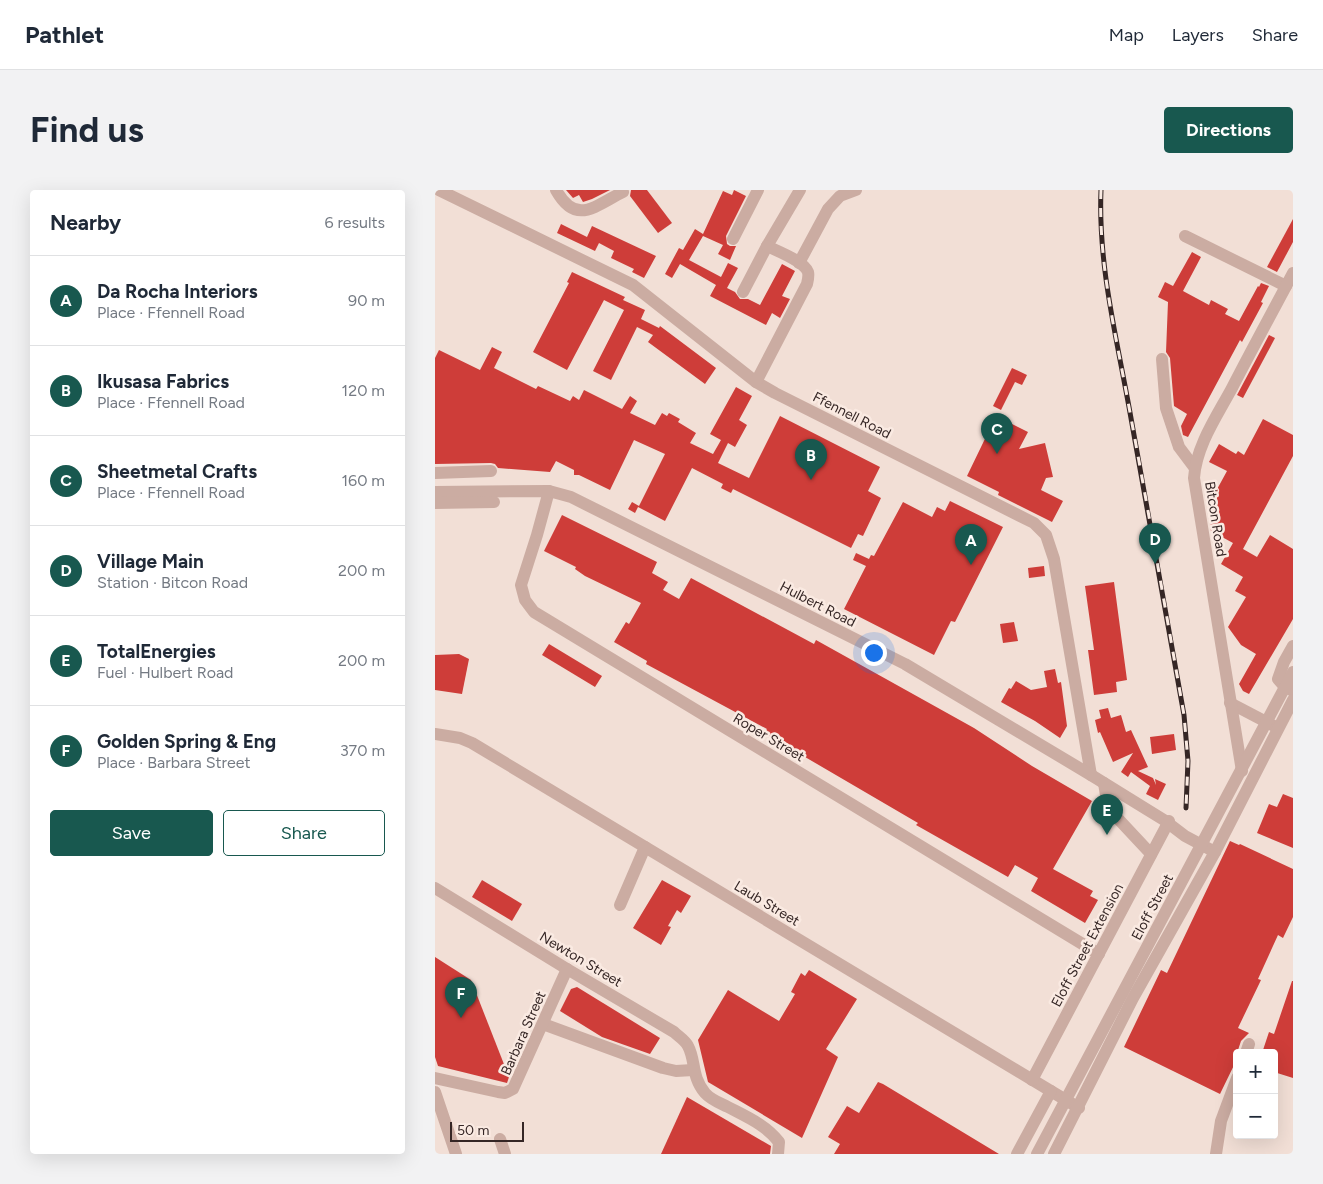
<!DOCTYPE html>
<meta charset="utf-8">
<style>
:root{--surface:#fff;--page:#f2f2f3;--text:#1f2937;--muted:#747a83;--line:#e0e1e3;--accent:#18584f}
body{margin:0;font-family:Figtree,sans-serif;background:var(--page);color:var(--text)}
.controls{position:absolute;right:15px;bottom:15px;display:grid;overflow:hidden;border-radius:5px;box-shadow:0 5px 20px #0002}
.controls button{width:45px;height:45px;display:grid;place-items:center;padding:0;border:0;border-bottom:1px solid var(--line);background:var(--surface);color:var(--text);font:25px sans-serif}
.scale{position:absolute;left:15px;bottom:12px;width:74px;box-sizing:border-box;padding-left:5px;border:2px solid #352625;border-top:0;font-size:14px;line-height:18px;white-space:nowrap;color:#352625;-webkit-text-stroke:4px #faeae2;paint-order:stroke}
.you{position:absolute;left:438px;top:462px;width:18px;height:18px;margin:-12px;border:4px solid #fff;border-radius:50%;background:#1a73e8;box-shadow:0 0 0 8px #1a73e833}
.badge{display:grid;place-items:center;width:32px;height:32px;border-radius:50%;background:var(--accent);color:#fff;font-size:16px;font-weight:700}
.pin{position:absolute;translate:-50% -41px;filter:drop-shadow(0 1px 2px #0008)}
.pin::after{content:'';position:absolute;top:26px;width:18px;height:15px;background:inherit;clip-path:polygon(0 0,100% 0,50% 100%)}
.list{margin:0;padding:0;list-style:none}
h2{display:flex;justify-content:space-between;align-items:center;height:65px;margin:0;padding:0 20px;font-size:21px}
h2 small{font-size:16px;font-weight:400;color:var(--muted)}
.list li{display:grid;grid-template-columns:32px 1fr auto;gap:15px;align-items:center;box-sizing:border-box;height:90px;padding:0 20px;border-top:1px solid var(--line)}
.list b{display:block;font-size:19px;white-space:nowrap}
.list p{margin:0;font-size:16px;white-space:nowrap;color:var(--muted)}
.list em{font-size:16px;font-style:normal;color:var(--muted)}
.actions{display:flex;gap:10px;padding:15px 20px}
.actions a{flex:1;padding:11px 0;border:1px solid var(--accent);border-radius:5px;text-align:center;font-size:18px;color:var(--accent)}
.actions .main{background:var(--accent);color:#fff}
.map{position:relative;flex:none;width:858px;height:964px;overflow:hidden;border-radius:5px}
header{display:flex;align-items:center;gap:30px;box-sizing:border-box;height:70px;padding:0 25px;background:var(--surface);border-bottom:1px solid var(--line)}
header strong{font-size:24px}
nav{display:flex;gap:28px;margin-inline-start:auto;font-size:18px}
.intro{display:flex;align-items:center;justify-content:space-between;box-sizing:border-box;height:120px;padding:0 30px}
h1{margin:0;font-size:35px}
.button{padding:12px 22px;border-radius:5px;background:var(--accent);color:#fff;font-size:18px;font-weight:700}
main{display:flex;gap:30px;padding:0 30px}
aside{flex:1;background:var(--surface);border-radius:5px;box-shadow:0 5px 20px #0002}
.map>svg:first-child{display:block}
.building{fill:#ce3d39}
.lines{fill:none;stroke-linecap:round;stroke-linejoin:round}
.minor{stroke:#cbaca2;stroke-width:12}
.rail-casing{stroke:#352625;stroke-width:5}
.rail{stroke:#faeae2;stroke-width:3;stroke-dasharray:9;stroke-linecap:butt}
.labels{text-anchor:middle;stroke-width:5;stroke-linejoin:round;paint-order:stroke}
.street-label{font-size:14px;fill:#352625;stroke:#faeae2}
</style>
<header>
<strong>Pathlet</strong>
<nav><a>Map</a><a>Layers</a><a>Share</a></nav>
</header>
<div class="intro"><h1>Find us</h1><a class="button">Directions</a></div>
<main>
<aside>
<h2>Nearby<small>6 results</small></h2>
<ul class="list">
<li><span class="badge">A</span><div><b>Da Rocha Interiors</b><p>Place · Ffennell Road</p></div><em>90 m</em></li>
<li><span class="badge">B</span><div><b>Ikusasa Fabrics</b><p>Place · Ffennell Road</p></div><em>120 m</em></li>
<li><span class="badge">C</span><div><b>Sheetmetal Crafts</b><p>Place · Ffennell Road</p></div><em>160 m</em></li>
<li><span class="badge">D</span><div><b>Village Main</b><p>Station · Bitcon Road</p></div><em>200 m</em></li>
<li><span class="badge">E</span><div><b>TotalEnergies</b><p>Fuel · Hulbert Road</p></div><em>200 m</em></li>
<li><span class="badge">F</span><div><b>Golden Spring &amp; Eng</b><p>Place · Barbara Street</p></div><em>370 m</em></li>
</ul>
<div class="actions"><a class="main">Save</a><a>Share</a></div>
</aside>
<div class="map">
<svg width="858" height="964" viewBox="0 0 858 964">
<rect width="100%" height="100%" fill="#f2dfd6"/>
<!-- building -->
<g class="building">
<path d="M 131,0 L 175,0 L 157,9 L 148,12 L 144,5 L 138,8 Z"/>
<path d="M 196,0 L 212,0 L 237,33 L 223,43 L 195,6 Z"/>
<path d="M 299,0 L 311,6 L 291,46 L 292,54 L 295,56 L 301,56 L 295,70 L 283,64 L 288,55 L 268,46 L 254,70 L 286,87 L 293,73 L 303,78 L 292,98 L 300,102 L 305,109 L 313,109 L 325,115 L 347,74 L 360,81 L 347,106 L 355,109 L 345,128 L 337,123 L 331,135 L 275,106 L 281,95 L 245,74 L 237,88 L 230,84 L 244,58 L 248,60 L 260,39 L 268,44 L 288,1 L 297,5 Z"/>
<path d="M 858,29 L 858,52 L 842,82 L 832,77 Z"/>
<path d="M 126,34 L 152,47 L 157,36 L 221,66 L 209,88 L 197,82 L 199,79 L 176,68 L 179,61 L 164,53 L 160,61 L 122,43 Z"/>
<path d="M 757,62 L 766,67 L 748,101 L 774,115 L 776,110 L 793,119 L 790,124 L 804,131 L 823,96 L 824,97 L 826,93 L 834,96 L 826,112 L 828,113 L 807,152 L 805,150 L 753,247 L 748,245 L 746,236 L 752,224 L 739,216 L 735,168 L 731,162 L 733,112 L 723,107 L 730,92 L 738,96 Z"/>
<path d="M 137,82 L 190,107 L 188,110 L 210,120 L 206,129 L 224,138 L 225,136 L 281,178 L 270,194 L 213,152 L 218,145 L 202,137 L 176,190 L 158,181 L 189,120 L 169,110 L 132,180 L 98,162 L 134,93 L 132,92 Z"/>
<path d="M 834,145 L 840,148 L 808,208 L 802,205 Z"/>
<path d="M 57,157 L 67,162 L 59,178 L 101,199 L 103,196 L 135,211 L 138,206 L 144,210 L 149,200 L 187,219 L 195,206 L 202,211 L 195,223 L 220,235 L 227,223 L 232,226 L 234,223 L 245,229 L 243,232 L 261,243 L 255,253 L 278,264 L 286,250 L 275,244 L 301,197 L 317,206 L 304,230 L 312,235 L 300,257 L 293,253 L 283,273 L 314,288 L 345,226 L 445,277 L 433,301 L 446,308 L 428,346 L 423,344 L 416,358 L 298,299 L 296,303 L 286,298 L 288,294 L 257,278 L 230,331 L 203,317 L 200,323 L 193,319 L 197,312 L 204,316 L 230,264 L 199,250 L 175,300 L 144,285 L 139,285 L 139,280 L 121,271 L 115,282 L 63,278 L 60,274 L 56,273 L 0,274 L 0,168 L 4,160 L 45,180 Z"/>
<path d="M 577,178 L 592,185 L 587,195 L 580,192 L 566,220 L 558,216 Z"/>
<path d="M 561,226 L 593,242 L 584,259 L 610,253 L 618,287 L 611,288 L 606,300 L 628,311 L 617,332 L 563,305 L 564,302 L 532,286 Z"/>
<path d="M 828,229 L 858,245 L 858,266 L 808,359 L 822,367 L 835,345 L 858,359 L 858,429 L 814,504 L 808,501 L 804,494 L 821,464 L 806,455 L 793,437 L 811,407 L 800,401 L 808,387 L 786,374 L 798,353 L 776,341 L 775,336 L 784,319 L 774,314 L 792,281 L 774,272 L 784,254 L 801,264 L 803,261 L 809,265 Z"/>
<path d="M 515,311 L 568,337 L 520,432 L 516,431 L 499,465 L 409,419 L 431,376 L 418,370 L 421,363 L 434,369 L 436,365 L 439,366 L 468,312 L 497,327 L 502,317 L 510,321 Z"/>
<path d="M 127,325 L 222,372 L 217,383 L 233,392 L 228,400 L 244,409 L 256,388 L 379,454 L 381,450 L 539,538 L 597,576 L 657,611 L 618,679 L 658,701 L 655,706 L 663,710 L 650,733 L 596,701 L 603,688 L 580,675 L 573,687 L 481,635 L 483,633 L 329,543 L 332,539 L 211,474 L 212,471 L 179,452 L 191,432 L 194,434 L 206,413 L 150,386 L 140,379 L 141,377 L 109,361 Z"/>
<path d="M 609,376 L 610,386 L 594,388 L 593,378 Z"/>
<path d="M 679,392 L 692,490 L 681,492 L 682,502 L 659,505 L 653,460 L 659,460 L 650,396 Z"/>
<path d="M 579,432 L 583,451 L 568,453 L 565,434 Z"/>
<path d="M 114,454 L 167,486 L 160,497 L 107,465 Z"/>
<path d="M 24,464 L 34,469 L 27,504 L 0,500 L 0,465 Z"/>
<path d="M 620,479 L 623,493 L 626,492 L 632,536 L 625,548 L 600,531 L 566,512 L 574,498 L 576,499 L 581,491 L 596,500 L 612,497 L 609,481 Z"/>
<path d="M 673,518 L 676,528 L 686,525 L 691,542 L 696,540 L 713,577 L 703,581 L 718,588 L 721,595 L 720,589 L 731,594 L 723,610 L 711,604 L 715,596 L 696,582 L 693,587 L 686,582 L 698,563 L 678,572 L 665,542 L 663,543 L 660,530 L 666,528 L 664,520 Z"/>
<path d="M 739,544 L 741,560 L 717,564 L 715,547 Z"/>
<path d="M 848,604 L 858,608 L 858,658 L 822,643 L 834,614 L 842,617 Z"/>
<path d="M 795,651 L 804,655 L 805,654 L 858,679 L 858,727 L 848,748 L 843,745 L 823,789 L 826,790 L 803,838 L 814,843 L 806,851 L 802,863 L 802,869 L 785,904 L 689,857 L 726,780 L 732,783 Z"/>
<path d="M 47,690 L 87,714 L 77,731 L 37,707 Z"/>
<path d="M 227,690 L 256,706 L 246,723 L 242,720 L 233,736 L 236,737 L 226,755 L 198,738 Z"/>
<path d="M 0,767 L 36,790 L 74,887 L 72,893 L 3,876 L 0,867 Z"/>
<path d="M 374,780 L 422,809 L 391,859 L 403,867 L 367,948 L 273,892 L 263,850 L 293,800 L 344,831 L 360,804 L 356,802 L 366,783 L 370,786 Z"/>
<path d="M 857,791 L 858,791 L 858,888 L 839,882 L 839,863 L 827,863 L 834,842 L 839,844 Z"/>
<path d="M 142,797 L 225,848 L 215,864 L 167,847 L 125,821 L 136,799 Z"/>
<path d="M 443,892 L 448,894 L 564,964 L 399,964 L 405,954 L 393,947 L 412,916 L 424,923 Z"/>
<path d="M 252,907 L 336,956 L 335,964 L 226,964 Z"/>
</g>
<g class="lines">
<!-- minor -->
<g class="minor">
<path d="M 4,0 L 198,95 L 321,192 L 340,203 L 599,333 L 611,345 L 619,369 L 656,585"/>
<path d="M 121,0 C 141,36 160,16 188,2"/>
<path d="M 750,46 L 851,96"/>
<path d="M 298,49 L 323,0"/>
<path d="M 364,73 L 393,19 L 405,6 L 421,0"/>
<path d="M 308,102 L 332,56 L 365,0"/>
<path d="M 727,169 L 731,218 L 744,257 L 759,277"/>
<path d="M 321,192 L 372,94 C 373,90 374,86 373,82 C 369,71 342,61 332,56"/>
<path d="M 0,283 L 56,281"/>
<path d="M 114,301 L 102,345 L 86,395 L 90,410 L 99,422 L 664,764"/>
<path d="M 0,302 L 114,301 L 136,307 L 470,474 L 656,585 L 729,630 L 750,646 L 780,662"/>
<path d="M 0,313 L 59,312"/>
<path d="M 858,456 L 849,472 L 843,489 L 850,497 L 858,501"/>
<path d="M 795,513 L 839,536"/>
<path d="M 0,544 L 25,548 L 37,553 L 644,918"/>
<path d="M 807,581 L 759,288 C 761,256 782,226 797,198 C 817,159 838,121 858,83"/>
<path d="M 669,593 L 673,618 L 716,664"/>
<path d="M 0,698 L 132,779 L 239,842 C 243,846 250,850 253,856 C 261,871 256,886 270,903 C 276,910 285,913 293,917 C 312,927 331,935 344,952 L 343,964"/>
<path d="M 185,715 L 210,657"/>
<path d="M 108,834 L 228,878 L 241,881 L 258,880"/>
<path d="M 811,863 L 814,854"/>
<path d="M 0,888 L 63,902 L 70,903 L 78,899 L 132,779"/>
<path d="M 597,890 L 734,631"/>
<path d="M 0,902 L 21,964"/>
<path d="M 65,949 L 70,964"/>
<path d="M 582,964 L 616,901"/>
<path d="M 602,964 L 858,482"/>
<path d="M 619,964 L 698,808 L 780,662 L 858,510"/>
<path d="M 781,964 L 786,931 L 802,888"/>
</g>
<defs>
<path id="rail" d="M 666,0 C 663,74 681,145 694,217 C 713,319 731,422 749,525 L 753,571 L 751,618"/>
</defs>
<!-- rail casing -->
<use href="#rail" class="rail-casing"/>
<!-- rail -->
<use href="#rail" class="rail"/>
</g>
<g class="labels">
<!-- street labels -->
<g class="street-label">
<text transform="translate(417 225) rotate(27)" y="5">Ffennell Road</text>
<text transform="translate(781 329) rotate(81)" y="5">Bitcon Road</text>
<text transform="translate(383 414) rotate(27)" y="5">Hulbert Road</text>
<text transform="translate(334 547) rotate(31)" y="5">Roper Street</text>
<text transform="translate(332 713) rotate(31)" y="5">Laub Street</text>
<text transform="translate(717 717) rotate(-62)" y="5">Eloff Street</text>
<text transform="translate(652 755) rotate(-62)" y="5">Eloff Street Extension</text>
<text transform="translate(146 769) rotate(31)" y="5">Newton Street</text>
<text transform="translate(88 843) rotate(-66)" y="5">Barbara Street</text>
</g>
</g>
</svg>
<div class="controls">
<button>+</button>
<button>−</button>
</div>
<div class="scale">50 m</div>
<div class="you"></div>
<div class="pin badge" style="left:536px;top:375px">A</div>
<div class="pin badge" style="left:376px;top:290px">B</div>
<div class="pin badge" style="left:562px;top:264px">C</div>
<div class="pin badge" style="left:720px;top:374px">D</div>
<div class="pin badge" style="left:672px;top:645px">E</div>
<div class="pin badge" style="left:26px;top:828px">F</div>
</div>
</main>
